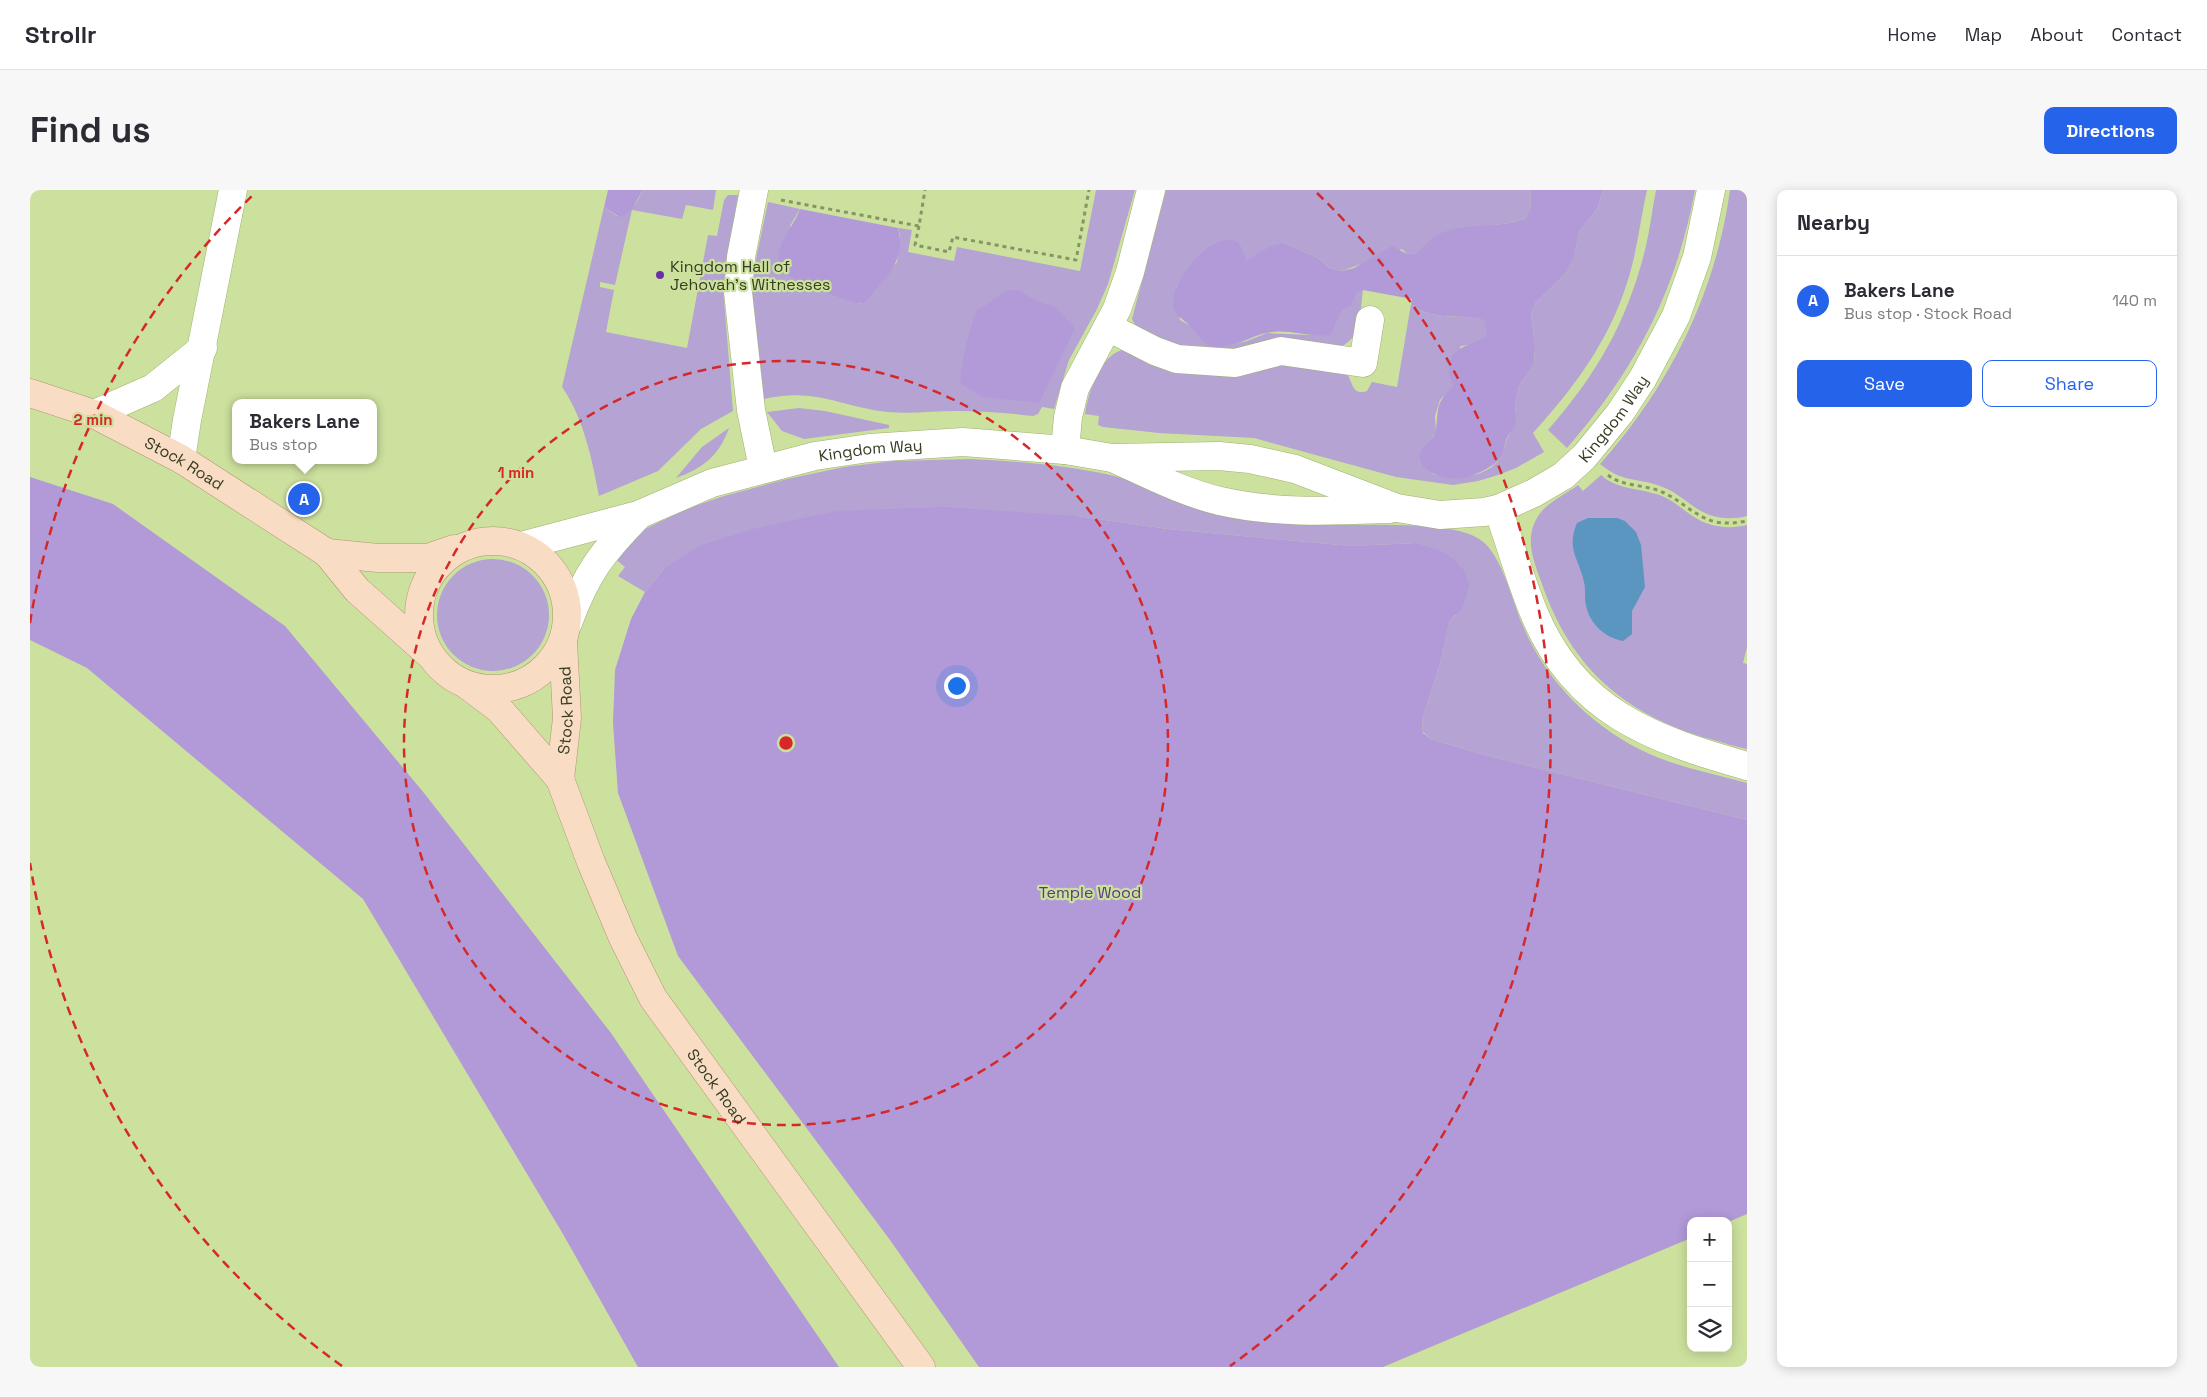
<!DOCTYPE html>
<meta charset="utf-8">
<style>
:root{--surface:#fff;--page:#f7f7f7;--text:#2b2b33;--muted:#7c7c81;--line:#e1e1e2;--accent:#2563eb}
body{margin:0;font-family:"Space Grotesk",sans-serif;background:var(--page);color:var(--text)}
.controls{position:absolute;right:15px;bottom:15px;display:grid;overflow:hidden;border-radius:10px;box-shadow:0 2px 12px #0003}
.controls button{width:45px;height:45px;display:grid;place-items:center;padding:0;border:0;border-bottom:1px solid var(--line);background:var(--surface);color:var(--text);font:25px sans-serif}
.you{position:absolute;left:926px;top:495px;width:18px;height:18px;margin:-12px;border:4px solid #fff;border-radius:50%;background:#1a73e8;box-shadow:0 0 0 8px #1a73e833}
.badge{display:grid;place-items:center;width:32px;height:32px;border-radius:50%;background:var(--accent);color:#fff;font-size:16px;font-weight:700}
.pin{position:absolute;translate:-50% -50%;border:2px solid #fff;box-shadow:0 1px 5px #0006}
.popup{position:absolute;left:202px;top:209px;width:145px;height:65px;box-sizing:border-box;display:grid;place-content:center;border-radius:10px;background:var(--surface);filter:drop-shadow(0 1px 4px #0005);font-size:16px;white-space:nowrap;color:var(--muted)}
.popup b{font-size:19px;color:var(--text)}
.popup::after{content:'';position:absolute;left:50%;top:100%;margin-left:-10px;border:10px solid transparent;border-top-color:var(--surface)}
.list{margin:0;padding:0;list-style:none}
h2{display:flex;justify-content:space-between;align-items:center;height:65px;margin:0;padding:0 20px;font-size:21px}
h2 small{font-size:16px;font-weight:400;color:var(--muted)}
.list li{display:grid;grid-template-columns:32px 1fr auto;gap:15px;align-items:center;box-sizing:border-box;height:90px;padding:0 20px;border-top:1px solid var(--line)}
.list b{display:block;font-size:19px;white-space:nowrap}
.list p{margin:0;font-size:16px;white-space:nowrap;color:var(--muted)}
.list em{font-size:16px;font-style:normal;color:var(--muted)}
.actions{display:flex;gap:10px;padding:15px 20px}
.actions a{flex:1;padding:11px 0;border:1px solid var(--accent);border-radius:10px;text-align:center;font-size:18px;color:var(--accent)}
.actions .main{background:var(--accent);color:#fff}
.icon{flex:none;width:28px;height:28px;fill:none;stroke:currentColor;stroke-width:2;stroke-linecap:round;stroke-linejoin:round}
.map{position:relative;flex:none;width:1717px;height:1177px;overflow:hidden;border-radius:10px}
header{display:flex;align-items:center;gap:30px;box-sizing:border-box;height:70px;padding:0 25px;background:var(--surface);border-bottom:1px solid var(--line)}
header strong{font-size:24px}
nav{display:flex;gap:28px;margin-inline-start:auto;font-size:18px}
.intro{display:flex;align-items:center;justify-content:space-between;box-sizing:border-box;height:120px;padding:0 30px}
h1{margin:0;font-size:35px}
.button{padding:12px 22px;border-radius:10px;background:var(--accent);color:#fff;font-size:18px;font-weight:700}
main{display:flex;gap:30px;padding:0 30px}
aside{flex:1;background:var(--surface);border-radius:10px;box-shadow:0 2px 12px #0003}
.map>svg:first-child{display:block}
.green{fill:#b4a3d3}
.forest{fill:#b19ad7}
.water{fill:#5b96c1}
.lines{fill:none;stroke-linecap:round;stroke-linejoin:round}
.minor-casing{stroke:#9eb070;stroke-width:29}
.major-casing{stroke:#b29572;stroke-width:29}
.path{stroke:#879565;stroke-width:3;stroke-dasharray:4 4;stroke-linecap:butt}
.minor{stroke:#fff;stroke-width:28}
.major{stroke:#f9dcc4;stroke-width:28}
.ring{fill:none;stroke:#d62828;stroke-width:2.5;stroke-dasharray:9 6}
.poi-dot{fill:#6a31a7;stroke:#cde19e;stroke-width:2}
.labels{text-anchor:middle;stroke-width:4.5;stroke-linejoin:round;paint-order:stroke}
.poi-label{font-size:16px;fill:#363d22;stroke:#cde19e;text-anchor:start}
.street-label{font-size:16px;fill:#363d22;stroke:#cde19e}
.park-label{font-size:16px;fill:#593982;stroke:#cde19e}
.centre{fill:#d62828;stroke:#cde19e;stroke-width:2.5}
.ring-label{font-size:15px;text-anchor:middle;font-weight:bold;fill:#d62828;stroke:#cde19e;stroke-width:4.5;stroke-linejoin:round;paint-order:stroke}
</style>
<header>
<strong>Strollr</strong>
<nav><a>Home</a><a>Map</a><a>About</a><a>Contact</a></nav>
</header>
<div class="intro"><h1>Find us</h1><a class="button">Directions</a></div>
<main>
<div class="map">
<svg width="1717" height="1177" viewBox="0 0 1717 1177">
<rect width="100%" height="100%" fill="#cde19e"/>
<!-- green -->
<g class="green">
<path d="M 613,0 L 686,0 L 683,20 L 656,15 L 652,29 L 602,20 L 585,95 L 570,92 L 570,97 L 584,100 L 576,142 L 657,158 L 678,45 L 687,46 L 694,10 L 698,5 L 708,5 L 693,97 L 703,221 L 671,239 L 628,281 L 569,306 C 562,269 554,229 532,197 L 574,17 L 587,26 C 602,23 607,12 613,0 Z"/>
<path d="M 1066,0 L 1105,0 L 1078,94 L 1067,119 L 1039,170 L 1024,219 L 1012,217 L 1008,224 L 1003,226 C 978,223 953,221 927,221 C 904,221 881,224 858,222 C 811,217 785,197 734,209 L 722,101 L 727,64 L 738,12 L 770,19 L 760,36 L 831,114 L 867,72 L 870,45 L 868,38 L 882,40 L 878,62 L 924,71 L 927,57 L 1050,81 Z"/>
<path d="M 1136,0 L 1500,0 L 1501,17 L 1496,28 C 1461,42 1413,29 1387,63 L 1377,64 L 1372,59 L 1312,81 L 1299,78 L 1288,68 L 1254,53 L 1217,70 L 1213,65 L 1152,88 L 1146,98 L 1150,130 L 1161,136 L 1181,156 L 1195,156 L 1217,151 L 1237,143 L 1280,145 L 1305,135 C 1308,123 1320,102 1333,100 C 1330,120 1332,147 1312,156 C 1250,155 1180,174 1122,145 C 1114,141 1105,138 1102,129 Z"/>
<path d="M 1573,0 L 1617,0 C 1610,31 1607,63 1597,93 C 1579,151 1543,199 1503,243 L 1514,262 L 1486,278 L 1468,285 L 1448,291 L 1423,295 L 1366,287 L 1224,248 L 1129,243 L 1073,237 L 1068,235 L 1069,226 L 1055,224 C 1058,203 1070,166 1092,160 L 1141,181 L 1249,174 L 1317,184 C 1323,192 1322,206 1337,201 L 1342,192 L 1367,197 L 1381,114 C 1402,132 1430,123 1455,130 L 1458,145 L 1446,154 L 1431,156 L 1419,185 L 1424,196 L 1410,210 L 1405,226 L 1406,242 L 1391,262 L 1403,284 C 1425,289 1454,289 1470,269 C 1475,262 1474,254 1478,247 C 1480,242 1484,238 1487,234 L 1485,217 L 1489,196 L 1504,174 L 1505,156 L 1501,124 L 1506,112 L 1536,83 L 1544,68 L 1549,42 L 1568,17 Z"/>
<path d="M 1626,0 L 1665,0 C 1646,102 1605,180 1537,258 L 1518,240 C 1567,184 1597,132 1615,60 C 1620,40 1622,20 1626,0 Z"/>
<path d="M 1700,0 L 1717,0 L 1717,326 C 1706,329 1694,329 1683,326 C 1665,321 1653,306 1637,299 C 1610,286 1595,295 1570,274 C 1639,197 1686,103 1700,0 Z"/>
<path d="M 769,218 L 795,221 L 859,235 L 859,238 L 774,249 L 752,241 L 737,222 Z"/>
<path d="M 699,238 C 689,266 673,278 646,288 L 672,257 Z"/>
<path d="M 940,269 C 987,271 1035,275 1080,285 C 1140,299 1200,318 1260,330 C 1275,333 1291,333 1305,334 C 1342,337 1424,329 1452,351 C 1473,367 1482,412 1493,436 C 1515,489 1558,533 1609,559 C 1642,576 1681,583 1717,593 L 1717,630 L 1451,564 L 1401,549 L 1393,542 L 1392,530 L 1411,470 L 1420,430 L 1426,425 L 1385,353 L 1321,356 L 1138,339 L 1047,326 L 635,378 L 615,402 L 588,386 L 595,377 L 583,367 L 615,339 L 656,319 L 694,306 L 757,289 L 814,277 L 864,271 Z"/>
<path d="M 1571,285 C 1587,300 1612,298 1632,306 C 1649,313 1661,329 1679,334 C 1691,338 1704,338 1717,335 L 1717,457 L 1713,473 L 1717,474 L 1717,559 C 1705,557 1692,552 1680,549 C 1595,525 1541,478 1512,394 C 1504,372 1494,350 1507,328 C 1515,313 1535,305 1548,295 L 1553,301 Z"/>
<circle cx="463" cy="425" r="56"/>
</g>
<!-- forest -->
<g class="forest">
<path d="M 578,0 L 613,0 L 602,19 L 592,27 L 588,26 L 574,17 Z"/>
<path d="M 1500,0 L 1573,0 L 1568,17 L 1549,42 L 1544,68 L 1536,83 L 1506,112 L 1501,124 L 1505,156 L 1504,174 L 1489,196 L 1485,217 L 1487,234 C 1484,238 1481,242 1478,246 C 1473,254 1476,264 1468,271 C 1460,278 1444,286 1434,288 C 1419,290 1390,285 1390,266 C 1390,256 1404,250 1406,240 C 1409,216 1405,215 1423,196 L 1419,185 L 1421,167 C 1434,152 1442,157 1457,145 L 1454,130 C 1430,123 1402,132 1381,114 L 1382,109 L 1333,100 L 1326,103 L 1321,115 L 1312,120 L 1300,145 C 1279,148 1257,138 1236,143 C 1219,147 1200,160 1181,156 C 1173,154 1168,144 1162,138 C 1155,129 1143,127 1143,112 C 1143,90 1180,42 1205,51 C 1212,54 1213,64 1217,70 L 1241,56 L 1254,53 L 1288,68 L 1299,78 L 1312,81 L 1324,78 L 1362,56 L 1377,64 L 1387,63 C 1418,24 1455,44 1496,28 L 1501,17 Z"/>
<path d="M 770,19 L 868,38 C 877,72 854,89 834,113 C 823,116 768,90 755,84 C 737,62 763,39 770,19 Z"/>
<path d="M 979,100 L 988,100 L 1006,111 L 1025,117 L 1045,138 L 1009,213 L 953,207 L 931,194 C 928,184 941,130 948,119 C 960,115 967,104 979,100 Z"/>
<path d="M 0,287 L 83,314 L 255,436 L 394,603 L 581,843 L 809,1177 L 608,1177 L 533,1044 L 333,709 L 57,478 L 0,450 Z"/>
<path d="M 913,317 L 1047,326 L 1138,339 L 1321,356 L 1385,353 L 1409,360 L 1424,369 L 1435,382 L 1439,396 L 1432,419 L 1420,430 L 1411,470 L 1392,530 L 1393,543 L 1401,549 L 1451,564 L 1717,630 L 1717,1024 L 1698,1032 L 1661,1031 L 1661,1048 L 1353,1177 L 949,1177 L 860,1050 L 648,766 L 588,603 L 583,533 L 585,480 L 601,429 L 615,402 L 635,378 L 669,356 L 723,339 L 807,321 Z"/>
</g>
<!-- water -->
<path class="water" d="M 1558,328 L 1587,328 L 1595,331 L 1606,342 L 1611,355 L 1615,397 L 1602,421 L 1602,444 L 1593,451 C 1575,448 1559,433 1556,415 C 1554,408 1556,400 1554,392 C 1549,368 1536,360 1547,333 Z"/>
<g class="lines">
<defs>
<g id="minor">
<path d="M 724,0 L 711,67 L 708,102 L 721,220 L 733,278"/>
<path d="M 1078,137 L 1125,161 L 1147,169 L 1205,173 L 1251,161 L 1333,173 L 1340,130"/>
<path d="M 64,224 L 123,198 L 173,158"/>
<path d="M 1035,260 L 1038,227 L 1045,198 L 1087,119 L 1100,82 L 1121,0"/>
<path d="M 151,269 L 157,230 L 203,0"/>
<path d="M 1087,270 C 1120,285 1155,303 1190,311 C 1247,324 1303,321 1360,319"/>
<path d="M 1468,319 C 1480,353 1490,389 1504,423 C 1545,522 1622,549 1717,576"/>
<path id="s1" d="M 491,356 L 608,325 L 682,293 L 785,266 L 839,258 L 933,252 L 1035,260 L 1082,268 L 1189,266 L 1220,269 L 1265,279 L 1367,318 L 1410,325 L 1454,322 L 1468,319 L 1504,303 L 1533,286 L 1554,267 L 1590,223 L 1613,188 L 1646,126 L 1667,67 L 1681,0"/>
<path d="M 538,433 C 556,384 571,364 607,327"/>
</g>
<g id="major">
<path id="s2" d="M 0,203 L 64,224 L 151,269 L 297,363 L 327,400 L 400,465"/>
<circle cx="463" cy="425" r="74"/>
<path d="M 297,363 L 348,368 L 398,368 L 424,359"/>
<path id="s3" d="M 437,495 L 469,519 L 530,589 L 561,672 L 593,748 L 623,808 L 891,1177"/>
<path id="s4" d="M 530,589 L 537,528 L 533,452"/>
</g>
</defs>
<!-- minor casing -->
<use href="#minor" class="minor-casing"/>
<!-- major casing -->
<use href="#major" class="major-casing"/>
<!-- path -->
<g class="path">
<path d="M 751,10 L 889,36 L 895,0"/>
<path d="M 889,36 L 885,55 L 919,62 L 923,47 L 1046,70 L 1059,0"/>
<path d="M 1578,285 C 1592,297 1615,294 1632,302 C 1651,310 1665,327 1686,332 C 1697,334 1707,333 1717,331"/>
</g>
<!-- minor -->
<use href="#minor" class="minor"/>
<!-- major -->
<use href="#major" class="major"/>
</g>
<!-- distance rings -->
<g class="ring">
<circle cx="756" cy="553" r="382"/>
<path d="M312 1176A765 765 0 0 1 0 673M0 433A765 765 0 0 1 225 3M1287 3A765 765 0 0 1 1200 1176"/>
</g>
<!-- markers -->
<circle class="poi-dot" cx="630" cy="85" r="5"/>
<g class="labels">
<!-- poi labels -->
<g class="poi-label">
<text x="640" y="82">Kingdom Hall of<tspan x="640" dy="18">Jehovah's Witnesses</tspan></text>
</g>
<!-- street labels -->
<g class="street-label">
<text dy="6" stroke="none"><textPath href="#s1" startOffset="1152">Kingdom Way</textPath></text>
<text dy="6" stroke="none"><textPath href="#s1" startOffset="364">Kingdom Way</textPath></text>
<text dy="6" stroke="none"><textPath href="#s2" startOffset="170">Stock Road</textPath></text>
<text dy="6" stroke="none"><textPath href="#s4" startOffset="69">Stock Road</textPath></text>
<text dy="6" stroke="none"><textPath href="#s3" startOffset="480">Stock Road</textPath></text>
</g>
<!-- park labels -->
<g class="park-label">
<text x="1060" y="708">Temple Wood</text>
</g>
</g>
<circle cx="756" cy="553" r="8" class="centre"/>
<g class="ring-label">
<text x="63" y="235">2 min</text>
<text x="486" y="288">1 min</text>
</g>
</svg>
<div class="controls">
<button>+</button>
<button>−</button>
<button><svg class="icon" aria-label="layers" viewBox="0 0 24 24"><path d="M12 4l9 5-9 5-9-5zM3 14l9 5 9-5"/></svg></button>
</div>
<div class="you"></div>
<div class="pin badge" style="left:274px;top:309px">A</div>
<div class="popup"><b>Bakers Lane</b>Bus stop</div>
</div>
<aside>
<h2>Nearby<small></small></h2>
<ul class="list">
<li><span class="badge">A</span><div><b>Bakers Lane</b><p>Bus stop · Stock Road</p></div><em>140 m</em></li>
</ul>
<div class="actions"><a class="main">Save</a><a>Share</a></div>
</aside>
</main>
